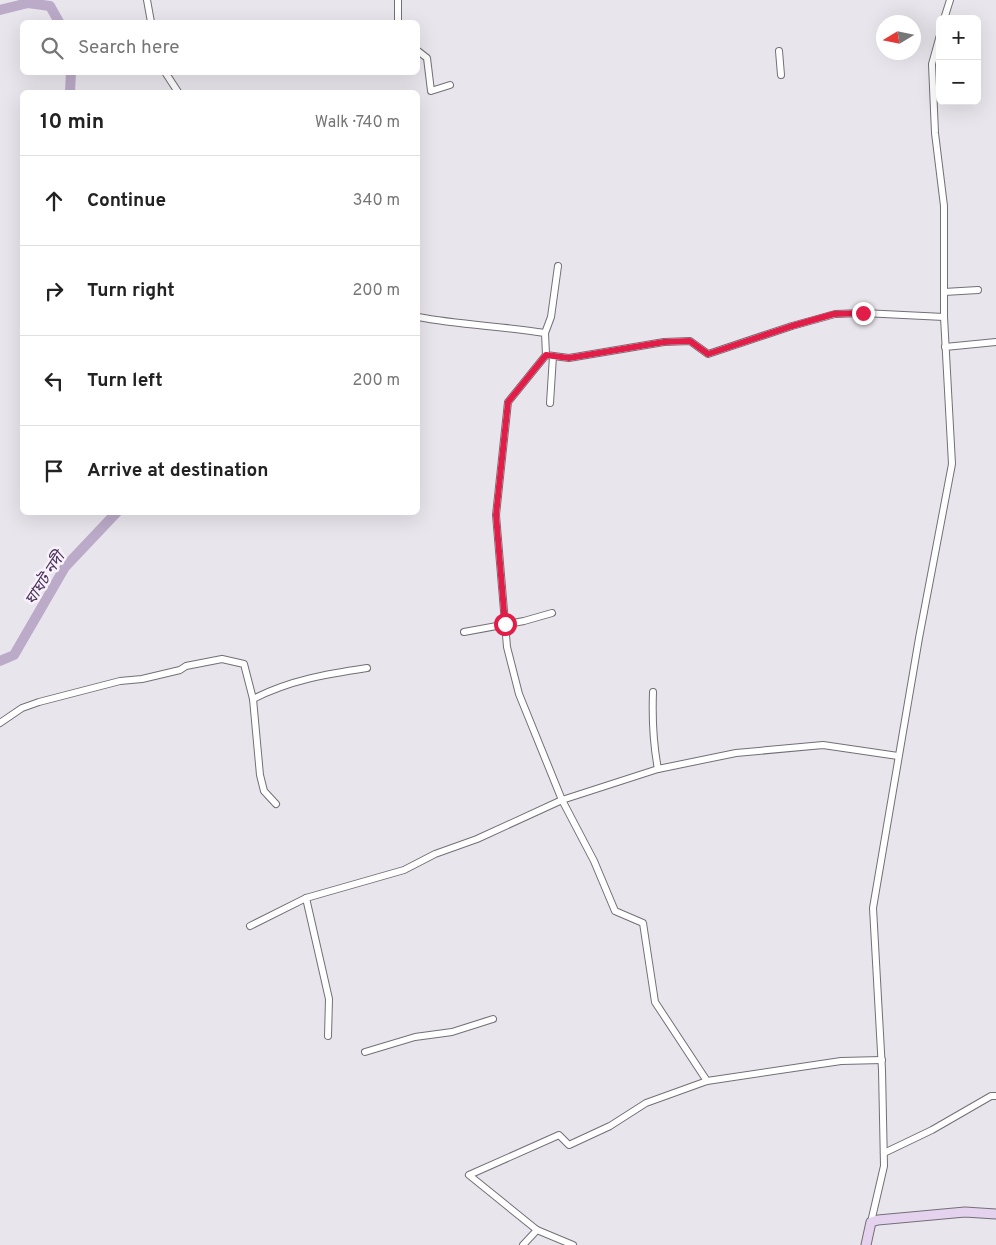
<!DOCTYPE html>
<meta charset="utf-8">
<style>
:root{--surface:#fff;--page:#f6f6f6;--text:#222;--muted:#767676;--line:#e0e0e0}
body{margin:0;font-family:Overpass,"Noto Sans Bengali",sans-serif;background:var(--page);color:var(--text)}
.controls{position:absolute;right:15px;top:15px;display:grid;overflow:hidden;border-radius:8px;box-shadow:0 5px 20px #0002}
.controls button{width:45px;height:45px;display:grid;place-items:center;padding:0;border:0;border-bottom:1px solid var(--line);background:var(--surface);color:var(--text);font:25px sans-serif}
.compass{position:absolute;left:876px;top:15px;width:45px;height:45px;border-radius:50%;background:var(--surface);box-shadow:0 5px 20px #0002;rotate:260deg}
.stop{position:absolute;width:15px;height:15px;margin:-11px;border:4px solid #e11d48;border-radius:50%;background:#fff}
.stop.end{background:#e11d48;border-color:#fff;box-shadow:0 1px 5px #0008}
.list{margin:0;padding:0;list-style:none}
h2{display:flex;justify-content:space-between;align-items:center;height:65px;margin:0;padding:0 20px;font-size:21px}
h2 small{font-size:16px;font-weight:400;color:var(--muted)}
.list li{display:grid;grid-template-columns:32px 1fr auto;gap:15px;align-items:center;box-sizing:border-box;height:90px;padding:0 20px;border-top:1px solid var(--line)}
.list b{display:block;font-size:19px;white-space:nowrap}
.list em{font-size:16px;font-style:normal;color:var(--muted)}
.icon{flex:none;width:28px;height:28px;fill:none;stroke:currentColor;stroke-width:2;stroke-linecap:round;stroke-linejoin:round}
.map{position:relative;flex:none;width:996px;height:1245px;overflow:hidden}
.search{position:absolute;background:var(--surface);box-shadow:0 5px 20px #0002;left:20px;top:20px;width:400px;height:55px;display:flex;align-items:center;gap:12px;box-sizing:border-box;padding:0 18px;border-radius:8px;color:var(--muted);font-size:19px}
.panel{position:absolute;background:var(--surface);box-shadow:0 5px 20px #0002;left:20px;top:90px;width:400px;height:425px;border-radius:8px}
.map>svg:first-child{display:block}
.lines{fill:none;stroke-linecap:round;stroke-linejoin:round}
.river{stroke:#bbaac8;stroke-width:10}
.street-casing{stroke:#736f76;stroke-width:8}
.secondary-casing{stroke:#736f76;stroke-width:11}
.street{stroke:#fff;stroke-width:6}
.secondary{stroke:#e4d2ee;stroke-width:9}
.route{stroke:#e11d48;stroke-width:6}
.labels{text-anchor:middle;stroke-width:5;stroke-linejoin:round;paint-order:stroke}
.water-label{font-size:16px;font-style:italic;fill:#4d335d;stroke:#f7f2fa}
</style>
<div class="map">
<svg width="996" height="1245" viewBox="0 0 996 1245">
<rect width="100%" height="100%" fill="#e9e5ec"/>
<g class="lines">
<!-- river -->
<g class="river">
<path d="M 0,10 L 28,3 L 50,6 L 59,22"/>
<path d="M 70,92 L 71,72"/>
<path d="M 0,661 L 14,655 L 65,567 L 117,512"/>
</g>
<defs>
<g id="street">
<path d="M 147,0 L 151,22"/>
<path d="M 398,0 L 398,22"/>
<path d="M 944,19 L 950,0"/>
<path d="M 418,51 L 427,58 L 431,91 L 450,85"/>
<path d="M 779,51 L 781,75"/>
<path d="M 165,72 L 178,92"/>
<path d="M 944,292 L 978,290"/>
<path d="M 418,317 C 460,325 502,326 545,333 L 546,355 L 569,358 L 664,342 L 690,341 L 708,354 L 792,326 L 835,314 L 863,313 L 944,317"/>
<path d="M 545,333 L 551,317 L 558,266"/>
<path d="M 945,347 L 996,342"/>
<path d="M 546,355 L 508,402 L 496,515 L 507,647 L 519,694 L 562,800 L 594,861 L 615,911 L 643,923 L 655,1002 L 707,1081"/>
<path d="M 550,403 L 553,356"/>
<path d="M 464,632 L 524,621 L 552,613"/>
<path d="M 653,692 C 652,719 653,743 658,769"/>
<path d="M 253,699 C 290,680 327,674 367,668"/>
<path d="M 0,723 L 22,708 L 39,702 L 120,681 L 142,679 L 180,670 L 186,666 L 222,659 L 244,664 L 253,699 L 260,775 L 264,791 L 276,804"/>
<path d="M 250,926 L 306,898"/>
<path d="M 328,1036 L 329,999 L 306,898 L 404,870 L 435,854 L 477,839 L 562,800 L 658,769 L 736,753 L 823,745 L 898,756"/>
<path d="M 365,1052 L 415,1037 L 452,1032 L 493,1019"/>
<path d="M 884,1153 L 932,1130 L 991,1096 L 996,1096"/>
<path d="M 871,1222 L 884,1166 L 882,1070 L 873,908 L 919,638 L 952,464 L 944,317 L 944,206 L 935,133 L 932,64 L 940,35"/>
<path d="M 523,1245 L 537,1230"/>
<path d="M 573,1245 L 537,1230 L 469,1175 L 559,1135 L 569,1145 L 610,1126 L 646,1103 L 707,1081 L 841,1061 L 882,1060"/>
</g>
<path id="secondary" d="M 866,1245 L 871,1222 L 878,1220 L 965,1212 L 996,1214"/>
</defs>
<!-- street casing -->
<use href="#street" class="street-casing"/>
<!-- secondary casing -->
<use href="#secondary" class="secondary-casing"/>
<!-- street -->
<use href="#street" class="street"/>
<!-- secondary -->
<use href="#secondary" class="secondary"/>
</g>
<g class="lines">
<!-- route -->
<path class="route" d="M 505,624 L 496,515 L 508,402 L 546,355 L 569,358 L 664,342 L 690,341 L 708,354 L 792,326 L 834,314 L 863,313"/>
</g>
<g class="labels">
<!-- water labels -->
<g class="water-label">
<text transform="translate(44 578) rotate(-57)" y="6">ঘাঘট নদী</text>
</g>
</g>
</svg>
<div class="controls">
<button>+</button>
<button>−</button>
</div>
<svg class="compass" viewBox="-18 -18 36 36"><path d="M0-13l5 13h-10z" fill="#e53935"/><path d="M0 13l5-13h-10z" fill="#767676"/></svg>
<div class="stop" style="left:505px;top:624px"></div>
<div class="stop end" style="left:863px;top:313px"></div>
<div class="search"><svg class="icon" aria-label="search" viewBox="0 0 24 24"><circle cx="10" cy="10" r="6"/><path d="M15 15l6 6"/></svg>Search here</div>
<section class="panel">
<h2>10 min<small>Walk · 740 m</small></h2>
<ul class="list">
<li><svg class="icon" aria-label="ahead" viewBox="0 0 24 24"><path d="M12 20V5M6 11l6-6 6 6"/></svg><div><b>Continue</b></div><em>340 m</em></li>
<li><svg class="icon" aria-label="right" viewBox="0 0 24 24"><path d="M7 20v-9h11M14 6l5 5-5 5"/></svg><div><b>Turn right</b></div><em>200 m</em></li>
<li><svg class="icon" aria-label="left" viewBox="0 0 24 24"><path d="M17 20v-9H6M10 6l-5 5 5 5"/></svg><div><b>Turn left</b></div><em>200 m</em></li>
<li><svg class="icon" aria-label="arrive" viewBox="0 0 24 24"><path d="M6 21V4h12l-3 4 3 4H6"/></svg><div><b>Arrive at destination</b></div></li>
</ul>
</section>
</div>
